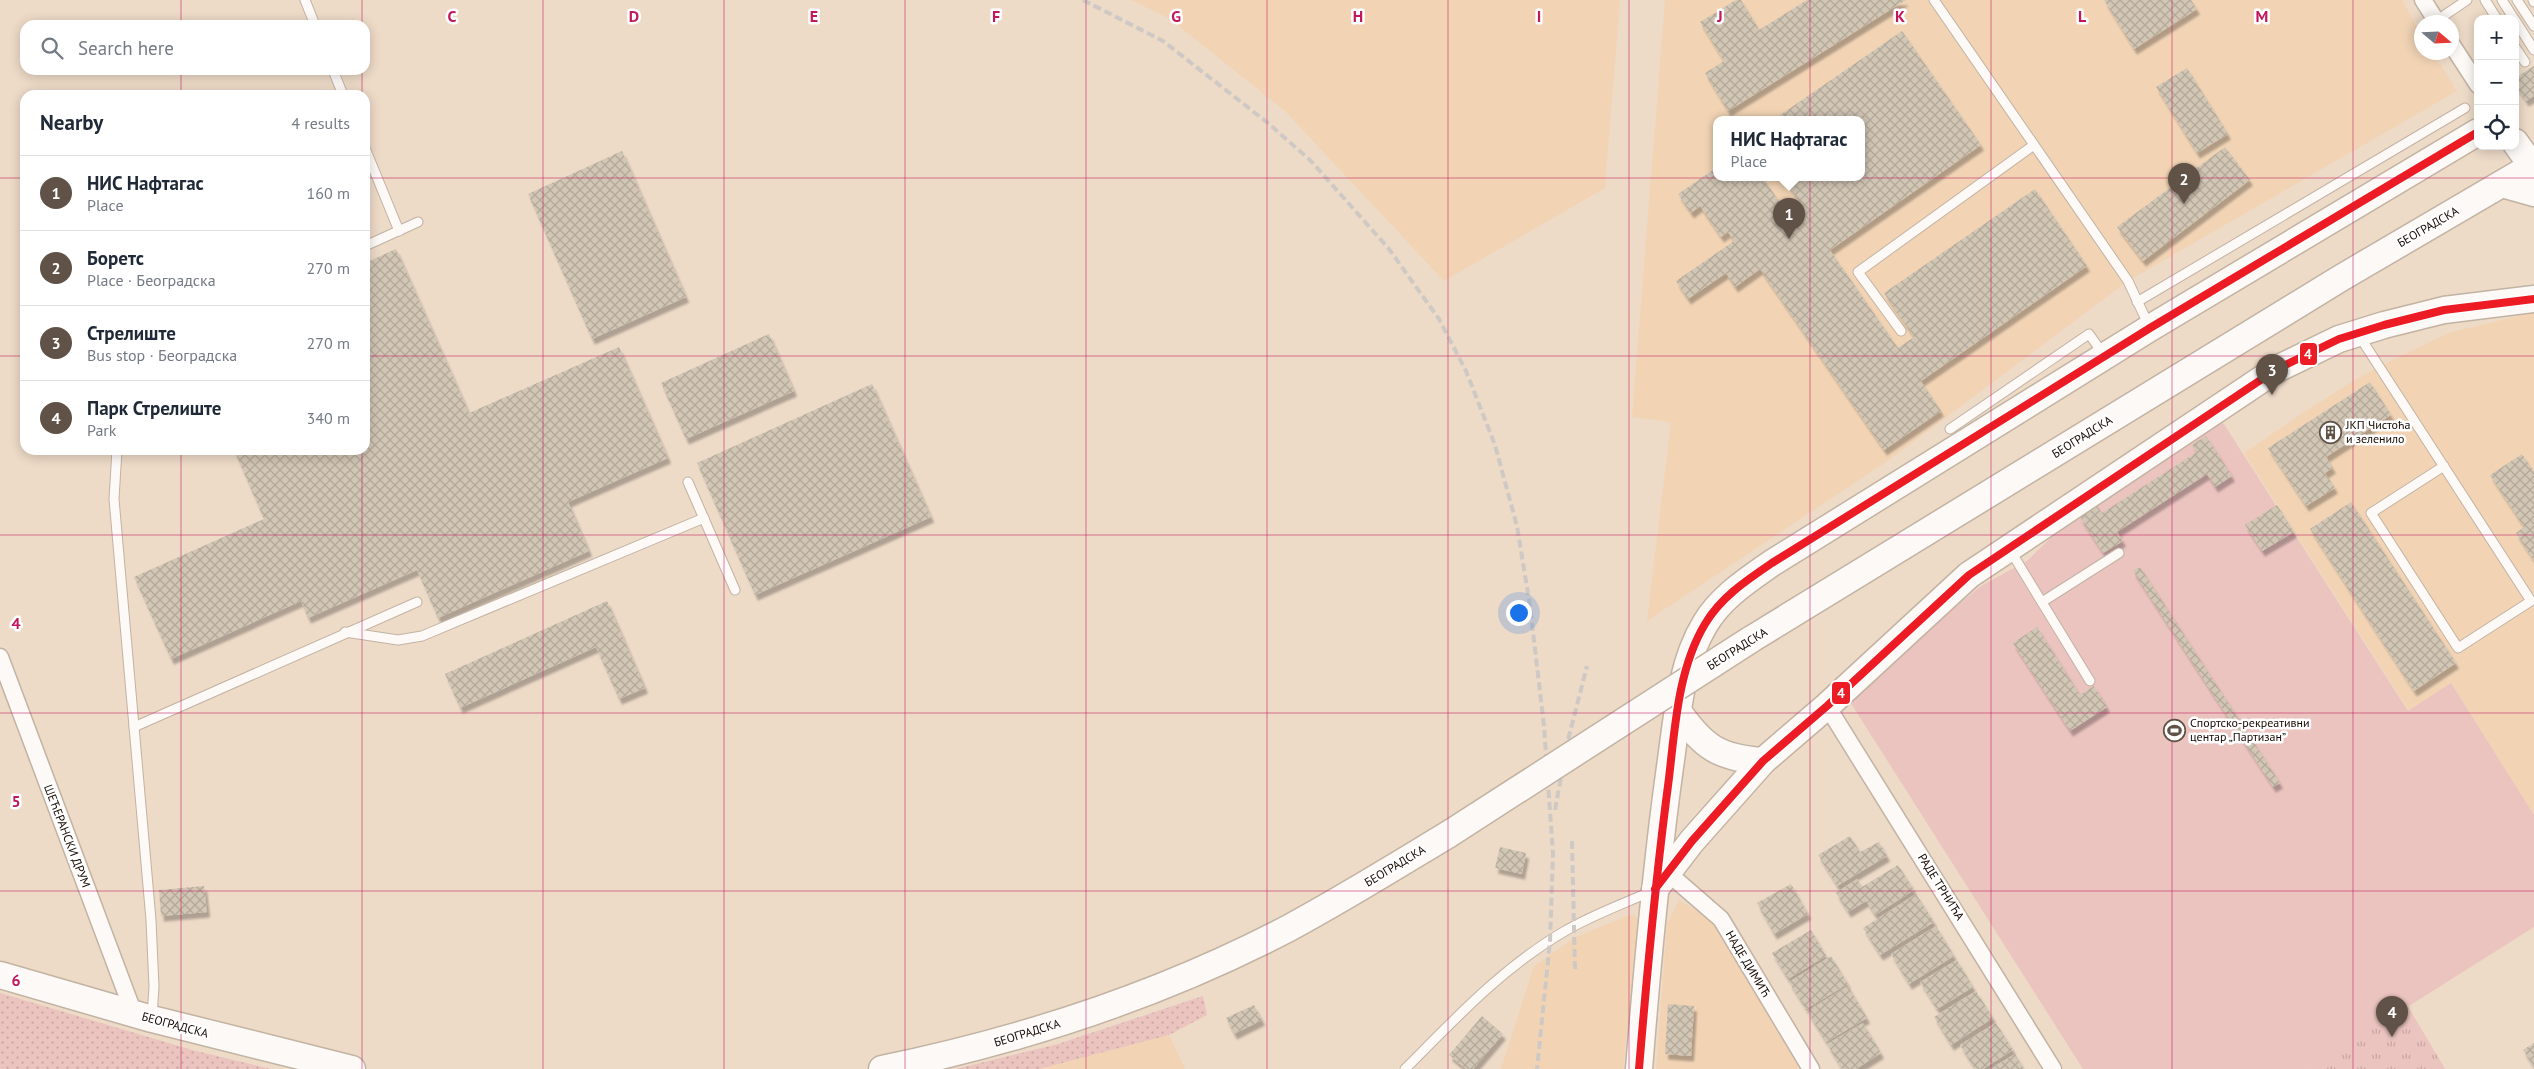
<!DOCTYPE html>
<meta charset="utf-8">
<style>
:root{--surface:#fff;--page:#f6f6f7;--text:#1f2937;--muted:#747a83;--line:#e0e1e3;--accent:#605246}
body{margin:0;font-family:"PT Sans",sans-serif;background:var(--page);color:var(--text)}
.controls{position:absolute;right:15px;top:15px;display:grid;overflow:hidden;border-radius:10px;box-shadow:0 2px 12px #0003}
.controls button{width:45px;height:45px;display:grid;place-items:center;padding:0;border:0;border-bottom:1px solid var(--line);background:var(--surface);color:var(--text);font:25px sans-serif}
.compass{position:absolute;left:2414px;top:15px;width:45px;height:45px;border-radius:50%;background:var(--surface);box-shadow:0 2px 12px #0003;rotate:109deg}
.you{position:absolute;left:1518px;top:612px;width:18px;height:18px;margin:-12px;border:4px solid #fff;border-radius:50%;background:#1a73e8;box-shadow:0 0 0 8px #1a73e833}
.badge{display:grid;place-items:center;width:32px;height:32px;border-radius:50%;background:var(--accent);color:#fff;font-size:16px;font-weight:700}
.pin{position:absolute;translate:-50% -41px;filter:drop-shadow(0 1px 2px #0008)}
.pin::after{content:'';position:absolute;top:26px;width:18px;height:15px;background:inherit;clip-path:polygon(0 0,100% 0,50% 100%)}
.popup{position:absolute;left:1713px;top:116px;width:152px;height:65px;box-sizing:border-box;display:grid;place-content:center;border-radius:10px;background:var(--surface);filter:drop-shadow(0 1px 4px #0005);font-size:16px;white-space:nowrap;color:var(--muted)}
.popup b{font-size:19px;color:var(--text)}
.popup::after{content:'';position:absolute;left:50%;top:100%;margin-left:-10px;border:10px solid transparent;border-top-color:var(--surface)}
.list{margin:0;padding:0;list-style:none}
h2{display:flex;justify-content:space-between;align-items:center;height:65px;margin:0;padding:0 20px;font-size:21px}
h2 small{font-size:16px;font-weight:400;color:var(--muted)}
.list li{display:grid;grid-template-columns:32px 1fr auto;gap:15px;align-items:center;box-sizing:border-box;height:75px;padding:0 20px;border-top:1px solid var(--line)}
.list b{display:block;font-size:19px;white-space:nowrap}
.list p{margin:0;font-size:16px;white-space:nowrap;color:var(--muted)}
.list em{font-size:16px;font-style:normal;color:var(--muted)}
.icon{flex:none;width:28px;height:28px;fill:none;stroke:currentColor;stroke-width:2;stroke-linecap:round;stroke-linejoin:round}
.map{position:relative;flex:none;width:2534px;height:1069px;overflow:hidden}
.search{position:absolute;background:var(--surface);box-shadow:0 2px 12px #0003;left:20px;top:20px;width:350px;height:55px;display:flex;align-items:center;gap:12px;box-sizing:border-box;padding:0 18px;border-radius:15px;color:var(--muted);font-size:19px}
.panel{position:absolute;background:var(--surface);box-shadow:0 2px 12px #0003;left:20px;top:90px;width:350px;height:365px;border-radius:15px}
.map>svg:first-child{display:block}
.built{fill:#f2d4b5;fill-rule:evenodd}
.grass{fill:url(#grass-dots)}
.park{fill:url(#park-tufts)}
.pitch{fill:#ebc3bf}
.building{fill:url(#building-cross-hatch);filter:url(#shadow)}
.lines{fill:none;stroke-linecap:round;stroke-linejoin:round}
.lane-casing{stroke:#c2b3a3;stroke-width:11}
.street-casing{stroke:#c2b3a3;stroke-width:19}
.primary-casing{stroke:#c2b3a3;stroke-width:29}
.lane{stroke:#fcf9f7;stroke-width:9}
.street{stroke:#fcf9f7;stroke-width:16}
.primary{stroke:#fcf9f7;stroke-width:26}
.rail{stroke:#cec9c4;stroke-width:4;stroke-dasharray:8 4;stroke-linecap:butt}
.primary-bridge-casing{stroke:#c2b3a3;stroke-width:29;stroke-linecap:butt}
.primary-bridge{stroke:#fcf9f7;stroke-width:26}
.bus-1-casing{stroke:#fff;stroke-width:11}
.bus-1{stroke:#ed1c24;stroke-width:8}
.grid{fill:none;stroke:#c2185b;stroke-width:1;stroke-opacity:0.55}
.labels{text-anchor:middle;stroke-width:5;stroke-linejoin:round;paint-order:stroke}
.street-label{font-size:12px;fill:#140901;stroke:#fff}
.poi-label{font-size:12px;fill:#140901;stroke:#fff;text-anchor:start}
.grid-label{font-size:16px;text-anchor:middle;font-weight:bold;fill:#c2185b;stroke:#fff;stroke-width:5;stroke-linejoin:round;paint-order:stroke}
.line-badge{stroke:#fff;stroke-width:2}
.badge-label{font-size:14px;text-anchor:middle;font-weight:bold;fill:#fff}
</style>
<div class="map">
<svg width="2534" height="1069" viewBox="0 0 2534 1069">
<defs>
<pattern id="grass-dots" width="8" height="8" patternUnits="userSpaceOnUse" patternTransform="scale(1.25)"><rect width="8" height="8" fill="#ebc3bf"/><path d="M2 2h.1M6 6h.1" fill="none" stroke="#c9a6a2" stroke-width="1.8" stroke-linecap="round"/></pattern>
<pattern id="park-tufts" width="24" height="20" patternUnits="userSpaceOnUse" patternTransform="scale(1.25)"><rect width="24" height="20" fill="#ebc3bf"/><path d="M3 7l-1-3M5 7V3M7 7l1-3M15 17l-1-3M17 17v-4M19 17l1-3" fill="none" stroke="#c9a6a2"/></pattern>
<pattern id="building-cross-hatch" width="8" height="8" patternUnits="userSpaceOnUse" patternTransform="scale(1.25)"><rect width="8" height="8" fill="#d2c6b5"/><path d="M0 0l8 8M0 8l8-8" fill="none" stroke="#b3a99a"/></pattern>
<filter id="shadow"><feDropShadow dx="3" dy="5.5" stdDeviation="1" flood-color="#0004"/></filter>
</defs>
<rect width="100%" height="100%" fill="#eddac7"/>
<!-- built -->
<g class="built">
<path d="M 1131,0 L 1620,0 L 1605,188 L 1444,281 L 1285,111 L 1170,19 Z"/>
<path d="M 1665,0 L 2402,0 L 2421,33 L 2422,52 L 2433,53 L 2457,91 L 2128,281 L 1889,460 L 1647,621 L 1671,422 L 1632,417 ZM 1716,120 L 1862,120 L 1862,178 L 1716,178 Z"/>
<path d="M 2534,312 L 2534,815 L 2451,683 L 2409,711 L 2244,453 L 2307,410 L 2363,375 L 2403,355 L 2448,333 Z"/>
<path d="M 1679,900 L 1699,912 L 1715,927 L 1800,1069 L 1656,1069 L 1667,924 Z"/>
<path d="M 1629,915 L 1635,915 L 1639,922 L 1623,1069 L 1501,1069 L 1534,966 L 1574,938 Z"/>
<path d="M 1169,1035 L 1185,1069 L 1039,1069 Z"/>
</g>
<!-- grass -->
<g class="grass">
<path d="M 0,993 L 192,1050 L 271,1069 L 0,1069 Z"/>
<path d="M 1203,996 L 1207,1015 L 1169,1035 L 1039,1069 L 956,1069 L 1058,1044 Z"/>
</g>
<!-- park -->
<path class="park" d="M 2407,1005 L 2445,1069 L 2309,1069 Z"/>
<!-- pitch -->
<path class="pitch" d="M 2220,418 L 2408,711 L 2451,683 L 2534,815 L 2534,927 L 2309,1069 L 2083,1069 L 1847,697 L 1981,586 L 2027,561 L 2070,519 Z"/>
<!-- building -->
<g class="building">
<path d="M 1736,0 L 1741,0 L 1759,30 L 1807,0 L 1906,0 L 1728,111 L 1705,73 L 1724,61 L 1700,22 Z"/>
<path d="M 2104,0 L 2191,0 L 2197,9 L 2134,49 Z"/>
<path d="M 1902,31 L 1981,145 L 1830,250 L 1898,348 L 1914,337 L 1884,293 L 2035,189 L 2087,266 L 1921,381 L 1941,411 L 1884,450 L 1760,269 L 1735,287 L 1726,273 L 1688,299 L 1676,281 L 1734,241 L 1728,232 L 1721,237 L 1700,206 L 1691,213 L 1678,194 L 1716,168 L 1716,178 L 1763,178 L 1787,213 L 1801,204 L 1783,178 L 1862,178 L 1862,120 L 1773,120 Z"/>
<path d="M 2534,66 L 2534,96 L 2526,101 L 2515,85 L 2515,78 Z"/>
<path d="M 2187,68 L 2228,134 L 2197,153 L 2156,87 Z"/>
<path d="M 2225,147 L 2250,180 L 2143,261 L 2117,227 Z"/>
<path d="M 622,151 L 686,297 L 592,339 L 528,194 Z"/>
<path d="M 396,249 L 469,413 L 619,347 L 668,458 L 568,502 L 589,551 L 438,618 L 417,570 L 308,618 L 301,601 L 171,659 L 134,577 L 264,519 L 234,450 L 365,450 L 365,263 Z"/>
<path d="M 769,334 L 794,391 L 686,439 L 661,383 Z"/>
<path d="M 2370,382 L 2391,415 L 2326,457 L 2333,468 L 2325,473 L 2335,488 L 2306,506 L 2268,448 Z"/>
<path d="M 872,384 L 931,517 L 755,595 L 697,463 Z"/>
<path d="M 2206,436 L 2232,476 L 2215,487 L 2207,474 L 2117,532 L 2123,541 L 2103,553 L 2080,517 L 2097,506 L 2102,513 L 2197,452 L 2192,445 Z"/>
<path d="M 2522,454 L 2534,472 L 2534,561 L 2516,533 L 2524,527 L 2490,475 Z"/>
<path d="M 2351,502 L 2456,663 L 2414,691 L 2310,529 Z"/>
<path d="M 2277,505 L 2294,532 L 2262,551 L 2245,525 Z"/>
<path d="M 2140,567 L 2280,783 L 2273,787 L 2133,571 Z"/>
<path d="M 607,601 L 645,688 L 619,699 L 596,647 L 460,708 L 445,674 Z"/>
<path d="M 2037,627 L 2080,695 L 2094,686 L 2107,707 L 2070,731 L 2013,643 Z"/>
<path d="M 1850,836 L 1860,852 L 1879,842 L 1887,856 L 1837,886 L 1818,855 Z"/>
<path d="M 1500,847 L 1526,853 L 1522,874 L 1495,868 Z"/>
<path d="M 1898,865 L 1914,890 L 1875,915 L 1866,901 L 1848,912 L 1836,893 L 1857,879 L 1862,887 Z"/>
<path d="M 1791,884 L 1808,914 L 1774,934 L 1757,903 Z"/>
<path d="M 204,886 L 207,912 L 161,916 L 159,890 Z"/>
<path d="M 1916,894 L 1934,922 L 1880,955 L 1863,928 Z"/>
<path d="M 1936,926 L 1954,956 L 1909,984 L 1891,954 Z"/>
<path d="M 1811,930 L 1826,956 L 1788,979 L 1772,953 Z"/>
<path d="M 1831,956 L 1848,984 L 1806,1009 L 1789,982 Z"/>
<path d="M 1957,960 L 1973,987 L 1937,1009 L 1920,982 Z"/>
<path d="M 1848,986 L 1867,1018 L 1826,1042 L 1807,1011 Z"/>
<path d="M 1976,991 L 1993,1018 L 1951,1045 L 1934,1017 Z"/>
<path d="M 1668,1004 L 1694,1006 L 1691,1056 L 1665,1054 Z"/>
<path d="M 1254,1005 L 1262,1020 L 1234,1034 L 1226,1018 Z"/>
<path d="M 1482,1016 L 1503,1034 L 1473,1069 L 1466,1069 L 1449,1055 Z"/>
<path d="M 1863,1023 L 1881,1053 L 1856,1069 L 1842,1069 L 1827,1044 Z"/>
<path d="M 1996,1023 L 2013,1050 L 1983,1069 L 1975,1069 L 1960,1045 Z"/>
<path d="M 2534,1043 L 2534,1067 L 2523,1050 Z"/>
<path d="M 2015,1054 L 2024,1069 L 1990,1069 Z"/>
</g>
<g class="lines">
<defs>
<g id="lane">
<path d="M 305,0 L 315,25"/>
<path d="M 1934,0 L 2128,281 L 2149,326"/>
<path d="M 2485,0 L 2497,19"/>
<path d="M 2502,0 L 2514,19"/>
<path d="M 2517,0 L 2534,26"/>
<path d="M 2533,0 L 2534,2"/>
<path d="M 2515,20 L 2534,50"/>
<path d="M 2436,21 L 2467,0"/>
<path d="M 2515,47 L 2525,62"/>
<path d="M 333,70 L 343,95"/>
<path d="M 365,148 L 399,231"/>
<path d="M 365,246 L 418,222"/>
<path d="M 2137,302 L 2465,108"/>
<path d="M 1901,331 L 1858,272 L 2034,145"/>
<path d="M 2358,334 L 2531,601 L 2458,648 L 2371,513 L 2444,466"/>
<path d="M 1950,429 L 2089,334 L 2104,355"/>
<path d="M 117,450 L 114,499 L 151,920 L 154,987 L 152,1016"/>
<path d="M 688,482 L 735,590"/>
<path d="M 2010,550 L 2090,681"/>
<path d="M 2042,602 L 2119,553"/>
<path d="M 345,632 L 398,640 L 422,636 L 704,518"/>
<path d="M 134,727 L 417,602"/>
<path d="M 1405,1069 C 1455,1019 1503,967 1565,931 C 1592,915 1623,904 1652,891"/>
</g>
<g id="street">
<path d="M 2423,0 L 2437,22"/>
<path d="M 2452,45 L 2478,85"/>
<path d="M 0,657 L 134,1014"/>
<path d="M 1827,706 L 2053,1069"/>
<path d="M 1668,873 L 1721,919 L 1811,1069"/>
</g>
<g id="primary">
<path d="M 2502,184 L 2534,193"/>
<path d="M 1750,640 L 2341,278 L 2532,166 L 2515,142"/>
<path d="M 1678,711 C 1703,747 1719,758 1763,761"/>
<path d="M 1655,889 L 1692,841 L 1763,761 L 1827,706 L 1969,575 L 2277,369 L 2339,339 L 2384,325 L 2444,310 L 2534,299"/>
<path d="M 0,975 L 152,1019 L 352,1069"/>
<path d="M 882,1069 C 1023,1040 1161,995 1289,928 C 1343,899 1396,866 1449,834"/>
<path d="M 1639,1069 C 1647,968 1656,867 1670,767 C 1677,719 1680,665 1705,624 C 1721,597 1748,580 1772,563 L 2150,328 L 2478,132"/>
</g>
</defs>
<!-- lane casing -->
<use href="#lane" class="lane-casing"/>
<!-- street casing -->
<use href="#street" class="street-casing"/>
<!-- primary casing -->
<use href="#primary" class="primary-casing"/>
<!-- lane -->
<use href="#lane" class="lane"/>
<!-- street -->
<use href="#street" class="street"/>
<!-- primary -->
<use href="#primary" class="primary"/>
<!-- rail -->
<g class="rail">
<path d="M 1083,0 L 1163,41 L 1268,123 L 1311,161 L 1389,249 L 1439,319 L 1466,371 L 1495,445 L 1517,526 L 1530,606 L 1544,726 L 1553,854 L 1550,941 L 1537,1069"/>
<path d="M 1555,810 L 1567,744 L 1587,666"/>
<path d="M 1572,841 L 1575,970"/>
</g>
<defs>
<path id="primary-bridge" d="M 1449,834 L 1750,640"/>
</defs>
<!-- primary-bridge casing -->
<use href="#primary-bridge" class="primary-bridge-casing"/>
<!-- primary-bridge -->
<use href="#primary-bridge" class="primary-bridge"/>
<defs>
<g id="bus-1">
<path d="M 1655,889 L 1692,841 L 1763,761 L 1827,706 L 1969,575 L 2277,369 L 2339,339 L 2384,325 L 2444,310 L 2534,299"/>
<path d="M 1639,1069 C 1647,972 1656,875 1669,778 C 1675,727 1678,669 1705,624 C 1721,597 1747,580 1772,563 L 2150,328 L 2478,132"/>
</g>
</defs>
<!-- bus-1 casing -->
<use href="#bus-1" class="bus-1-casing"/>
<!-- bus-1 -->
<use href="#bus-1" class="bus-1"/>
</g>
<!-- grid -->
<path class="grid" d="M 181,0 L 181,25M 362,0 L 362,25M 543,0 L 543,1069M 724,0 L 724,1069M 905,0 L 905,1069M 1086,0 L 1086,1069M 1267,0 L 1267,1069M 1448,0 L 1448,1069M 1629,0 L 1629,1069M 1810,0 L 1810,1069M 1991,0 L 1991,1069M 2172,0 L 2172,1069M 2353,0 L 2353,1069M 181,70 L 181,95M 362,70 L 362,95M 0,178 L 25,178M 365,178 L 2534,178M 0,356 L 25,356M 365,356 L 2534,356M 181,450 L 181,1069M 362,450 L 362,1069M 0,535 L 2534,535M 0,713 L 2534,713M 0,891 L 2534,891"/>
<!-- icons -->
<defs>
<symbol id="building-ring" viewBox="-11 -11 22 22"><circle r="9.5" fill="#fff" stroke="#605246" stroke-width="1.5"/><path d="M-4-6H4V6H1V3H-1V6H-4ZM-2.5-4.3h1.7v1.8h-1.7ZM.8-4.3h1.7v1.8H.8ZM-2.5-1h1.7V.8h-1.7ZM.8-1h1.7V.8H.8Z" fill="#605246"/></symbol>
<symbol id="stadium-ring" viewBox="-11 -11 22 22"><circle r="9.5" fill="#fff" stroke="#605246" stroke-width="1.5"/><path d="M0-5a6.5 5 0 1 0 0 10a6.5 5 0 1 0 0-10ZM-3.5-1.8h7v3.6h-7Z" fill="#605246"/></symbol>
</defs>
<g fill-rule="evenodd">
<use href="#building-ring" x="2318" y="420" width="25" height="25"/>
<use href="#stadium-ring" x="2162" y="718" width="25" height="25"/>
</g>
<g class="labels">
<!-- street labels -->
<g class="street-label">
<text transform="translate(2428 227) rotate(-30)" y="4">БЕОГРАДСКА</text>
<text transform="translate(2082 437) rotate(-32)" y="4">БЕОГРАДСКА</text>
<text transform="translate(1737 649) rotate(-32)" y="4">БЕОГРАДСКА</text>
<text transform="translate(67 836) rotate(69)" y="4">ШЕЋЕРАНСКИ ДРУМ</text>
<text transform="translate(1395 866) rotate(-31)" y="4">БЕОГРАДСКА</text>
<text transform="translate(1941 887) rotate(58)" y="4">РАДЕ ТРНИЋА</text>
<text transform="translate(1748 964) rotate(59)" y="4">НАДЕ ДИМИЋ</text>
<text transform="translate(175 1025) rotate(15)" y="4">БЕОГРАДСКА</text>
<text transform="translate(1027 1033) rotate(-17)" y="4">БЕОГРАДСКА</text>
</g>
<!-- poi labels -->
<g class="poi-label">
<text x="2346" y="429">ЈКП Чистоћа<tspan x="2346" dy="14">и зеленило</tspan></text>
<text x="2190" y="727">Спортско-рекреативни<tspan x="2190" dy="14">центар „Партизан”</tspan></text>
</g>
</g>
<g class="grid-label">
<text x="452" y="22">C</text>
<text x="634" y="22">D</text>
<text x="814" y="22">E</text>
<text x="996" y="22">F</text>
<text x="1176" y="22">G</text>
<text x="1358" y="22">H</text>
<text x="1539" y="22">I</text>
<text x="1720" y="22">J</text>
<text x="1900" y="22">K</text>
<text x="2082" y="22">L</text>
<text x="2262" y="22">M</text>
<text x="16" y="629">4</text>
<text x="16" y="807">5</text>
<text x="16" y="986">6</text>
</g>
<g class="line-badge">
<rect x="2299" y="342" width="19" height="24" rx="5" fill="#ed1c24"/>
<rect x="1831" y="681" width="20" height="24" rx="5" fill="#ed1c24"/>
</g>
<g class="badge-label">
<text x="2308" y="359">4</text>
<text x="1841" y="698">4</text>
</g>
</svg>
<div class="controls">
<button>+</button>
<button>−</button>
<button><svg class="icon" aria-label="locate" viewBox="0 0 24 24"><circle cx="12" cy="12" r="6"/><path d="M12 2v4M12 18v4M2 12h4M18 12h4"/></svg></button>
</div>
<svg class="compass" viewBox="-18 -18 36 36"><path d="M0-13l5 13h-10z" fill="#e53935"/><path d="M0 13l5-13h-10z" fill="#747a83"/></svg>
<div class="you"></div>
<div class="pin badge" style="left:1789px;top:239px">1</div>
<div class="popup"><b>НИС Нафтагас</b>Place</div>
<div class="pin badge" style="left:2184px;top:204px">2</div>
<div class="pin badge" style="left:2272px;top:395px">3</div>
<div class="pin badge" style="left:2392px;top:1037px">4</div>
<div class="search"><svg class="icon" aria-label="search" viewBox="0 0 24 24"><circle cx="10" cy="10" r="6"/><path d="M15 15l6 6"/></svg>Search here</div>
<section class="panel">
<h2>Nearby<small>4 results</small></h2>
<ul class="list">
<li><span class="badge">1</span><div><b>НИС Нафтагас</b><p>Place</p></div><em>160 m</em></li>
<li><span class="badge">2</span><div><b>Боретс</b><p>Place · Београдска</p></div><em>270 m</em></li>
<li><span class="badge">3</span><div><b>Стрелиште</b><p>Bus stop · Београдска</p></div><em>270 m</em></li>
<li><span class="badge">4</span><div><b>Парк Стрелиште</b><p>Park</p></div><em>340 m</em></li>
</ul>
</section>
</div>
